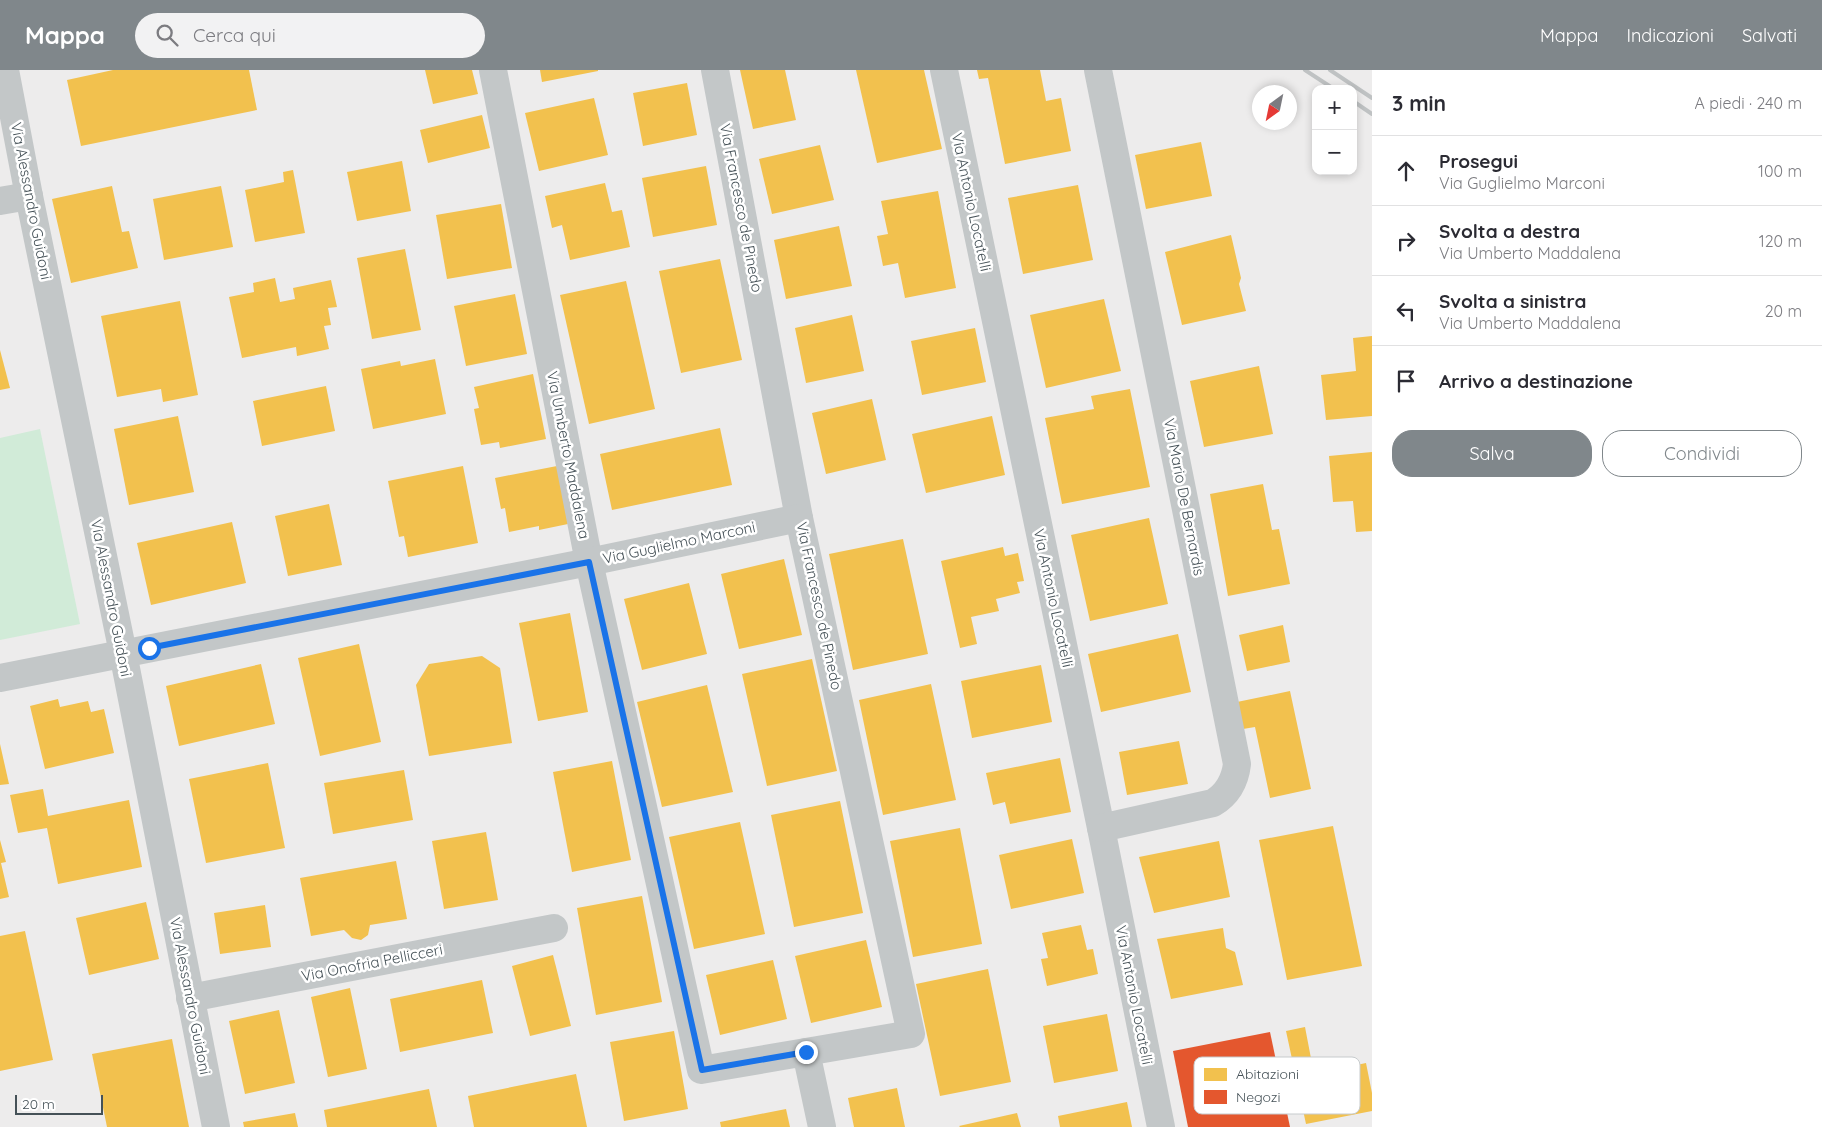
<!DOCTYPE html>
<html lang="it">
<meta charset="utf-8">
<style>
:root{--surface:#fff;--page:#f2f2f3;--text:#2b2b33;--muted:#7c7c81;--line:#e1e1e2;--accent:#80878b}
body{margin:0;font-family:Quicksand,sans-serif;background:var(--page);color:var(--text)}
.controls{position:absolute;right:15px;top:15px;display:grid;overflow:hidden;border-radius:10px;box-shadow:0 2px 8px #0003}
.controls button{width:45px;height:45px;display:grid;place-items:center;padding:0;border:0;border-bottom:1px solid var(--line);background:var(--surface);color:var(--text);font:25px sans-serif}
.compass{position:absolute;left:1252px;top:15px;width:45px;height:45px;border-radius:50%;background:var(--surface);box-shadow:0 2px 8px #0003;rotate:213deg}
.scale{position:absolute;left:15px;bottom:12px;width:88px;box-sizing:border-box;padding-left:5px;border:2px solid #455157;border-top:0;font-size:14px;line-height:18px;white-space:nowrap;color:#455157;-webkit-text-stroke:4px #fff;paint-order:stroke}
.stop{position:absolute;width:15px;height:15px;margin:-11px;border:4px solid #1a73e8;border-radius:50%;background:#fff}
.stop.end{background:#1a73e8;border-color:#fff;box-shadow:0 1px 5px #0008}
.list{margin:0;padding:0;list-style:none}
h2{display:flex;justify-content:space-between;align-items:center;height:65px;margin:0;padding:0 20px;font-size:21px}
h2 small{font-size:16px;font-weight:400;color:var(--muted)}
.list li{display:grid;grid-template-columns:32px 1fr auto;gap:15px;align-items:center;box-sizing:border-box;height:70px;padding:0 20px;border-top:1px solid var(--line)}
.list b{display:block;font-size:19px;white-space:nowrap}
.list p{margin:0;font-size:16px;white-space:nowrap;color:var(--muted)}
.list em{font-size:16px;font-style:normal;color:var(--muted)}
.actions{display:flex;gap:10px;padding:15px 20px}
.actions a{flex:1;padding:11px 0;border:1px solid var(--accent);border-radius:20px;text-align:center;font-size:18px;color:var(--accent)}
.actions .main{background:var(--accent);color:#fff}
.icon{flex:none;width:28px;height:28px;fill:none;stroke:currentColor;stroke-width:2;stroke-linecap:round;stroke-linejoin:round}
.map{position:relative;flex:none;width:1372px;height:1057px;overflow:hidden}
header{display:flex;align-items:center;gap:30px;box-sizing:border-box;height:70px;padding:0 25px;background:var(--accent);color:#fff}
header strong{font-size:24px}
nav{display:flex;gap:28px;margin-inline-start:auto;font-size:18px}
.search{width:350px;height:45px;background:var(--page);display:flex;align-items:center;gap:12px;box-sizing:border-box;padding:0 18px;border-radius:28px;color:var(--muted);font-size:19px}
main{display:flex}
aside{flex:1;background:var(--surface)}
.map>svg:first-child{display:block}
.green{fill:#d1ebd8}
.homes{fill:#f2c14e}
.shops{fill:#e4572e}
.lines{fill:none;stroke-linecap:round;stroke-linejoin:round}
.minor{stroke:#c3c7c8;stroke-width:28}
.rail{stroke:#bfc2c3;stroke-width:4}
.route{stroke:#1a73e8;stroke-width:6}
.labels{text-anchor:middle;stroke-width:5;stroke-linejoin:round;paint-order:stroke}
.street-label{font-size:15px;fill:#455157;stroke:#fff}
.key{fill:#fff;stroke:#c7cbcd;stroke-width:1}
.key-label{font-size:14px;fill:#455157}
</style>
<header>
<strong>Mappa</strong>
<div class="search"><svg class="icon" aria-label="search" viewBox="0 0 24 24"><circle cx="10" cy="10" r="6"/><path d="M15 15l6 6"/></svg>Cerca qui</div>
<nav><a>Mappa</a><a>Indicazioni</a><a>Salvati</a></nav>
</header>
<main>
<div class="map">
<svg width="1372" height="1057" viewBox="0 0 1372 1057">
<rect width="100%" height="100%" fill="#edecec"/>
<!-- green -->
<path class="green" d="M 40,359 L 80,554 L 0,570 L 0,368 Z"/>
<!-- homes -->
<g class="homes">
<path d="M 113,0 L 249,0 L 257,40 L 81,76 L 67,10 Z"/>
<path d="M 425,0 L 472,0 L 478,24 L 433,34 Z"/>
<path d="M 540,0 L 598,0 L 598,1 L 542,12 Z"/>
<path d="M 740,0 L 785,0 L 796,50 L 753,59 Z"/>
<path d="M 856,0 L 924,0 L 942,79 L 877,93 Z"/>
<path d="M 977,0 L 1040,0 L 1046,31 L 1061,28 L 1071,81 L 1005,94 L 988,8 L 979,9 Z"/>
<path d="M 687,13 L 697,65 L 643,76 L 633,23 Z"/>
<path d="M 594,28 L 608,85 L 539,101 L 525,43 Z"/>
<path d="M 482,45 L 490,78 L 428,93 L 420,60 Z"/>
<path d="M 1201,72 L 1212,126 L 1146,139 L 1135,85 Z"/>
<path d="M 820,75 L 834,130 L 772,144 L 759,89 Z"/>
<path d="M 402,91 L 411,141 L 357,151 L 347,102 Z"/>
<path d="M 706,96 L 717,155 L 653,167 L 642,108 Z"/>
<path d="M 293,100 L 305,163 L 255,172 L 245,120 L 284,112 L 283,102 Z"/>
<path d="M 605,113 L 612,142 L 622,140 L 630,177 L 570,190 L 562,155 L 552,158 L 545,126 Z"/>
<path d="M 1078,115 L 1093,190 L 1023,204 L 1008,128 Z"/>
<path d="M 112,116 L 122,162 L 129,161 L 138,198 L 71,213 L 52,129 Z"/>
<path d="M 221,116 L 233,177 L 164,190 L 153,129 Z"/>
<path d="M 938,121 L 956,218 L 905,228 L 898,193 L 883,196 L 877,166 L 888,164 L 881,131 Z"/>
<path d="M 501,134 L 512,198 L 447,209 L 436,145 Z"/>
<path d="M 839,156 L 852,216 L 786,229 L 774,170 Z"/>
<path d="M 1231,165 L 1241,208 L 1239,214 L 1246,241 L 1182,255 L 1165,182 Z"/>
<path d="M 405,179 L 421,260 L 372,269 L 357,188 Z"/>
<path d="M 720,189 L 742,290 L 681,303 L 659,201 Z"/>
<path d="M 275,208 L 280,232 L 295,229 L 293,218 L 331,210 L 337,237 L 328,238 L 331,255 L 324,256 L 329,279 L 297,286 L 296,277 L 242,288 L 229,227 L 254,222 L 253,213 Z"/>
<path d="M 626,211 L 655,339 L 589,354 L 560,225 Z"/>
<path d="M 515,224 L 527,284 L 466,296 L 454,236 Z"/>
<path d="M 1104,229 L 1121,301 L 1046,318 L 1030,245 Z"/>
<path d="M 180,231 L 198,325 L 163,332 L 161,319 L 117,327 L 101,246 Z"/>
<path d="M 852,245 L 864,301 L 806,313 L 795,258 Z"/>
<path d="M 975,258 L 986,312 L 922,325 L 911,271 Z"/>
<path d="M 1372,266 L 1372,346 L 1326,350 L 1321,305 L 1356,301 L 1353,268 Z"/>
<path d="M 0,280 L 10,318 L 0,320 Z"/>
<path d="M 435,289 L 446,344 L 373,359 L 361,299 L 400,291 L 401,296 Z"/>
<path d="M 1259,296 L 1273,364 L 1204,377 L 1190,311 Z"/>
<path d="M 533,304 L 546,369 L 500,378 L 499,372 L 481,375 L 474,339 L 479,338 L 474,317 Z"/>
<path d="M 326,316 L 335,361 L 262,376 L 253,331 Z"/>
<path d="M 1130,319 L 1150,417 L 1062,434 L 1045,348 L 1094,339 L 1091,326 Z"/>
<path d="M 872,329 L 886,390 L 826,404 L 812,343 Z"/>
<path d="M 178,346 L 194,422 L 129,435 L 114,359 Z"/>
<path d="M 992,346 L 1005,405 L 926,423 L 912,364 Z"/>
<path d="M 720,358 L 732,415 L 612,440 L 600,384 Z"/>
<path d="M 1372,382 L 1372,461 L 1356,462 L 1353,431 L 1333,432 L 1329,386 Z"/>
<path d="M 463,396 L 478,473 L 408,487 L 404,466 L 399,467 L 388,411 Z"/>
<path d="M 557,396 L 568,454 L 539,460 L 539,456 L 509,462 L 505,438 L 501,439 L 495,408 Z"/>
<path d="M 1263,414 L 1272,460 L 1279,459 L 1290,514 L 1228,526 L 1210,424 Z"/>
<path d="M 329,434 L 342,495 L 288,506 L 275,446 Z"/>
<path d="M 1149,448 L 1168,534 L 1090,551 L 1071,465 Z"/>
<path d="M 232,452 L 246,513 L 151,535 L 137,473 Z"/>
<path d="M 903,469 L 928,584 L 853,600 L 829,484 Z"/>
<path d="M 1003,477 L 1005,486 L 1018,483 L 1024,511 L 1017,512 L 1020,523 L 996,529 L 999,541 L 971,547 L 977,574 L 960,578 L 941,491 Z"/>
<path d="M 784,489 L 802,565 L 739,579 L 721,504 Z"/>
<path d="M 689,513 L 707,584 L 642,600 L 624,529 Z"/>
<path d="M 570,543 L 588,642 L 538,651 L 519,553 Z"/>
<path d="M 1283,555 L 1290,592 L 1247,601 L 1239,565 Z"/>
<path d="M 1178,564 L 1191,622 L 1101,642 L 1088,584 Z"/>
<path d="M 359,574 L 381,672 L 320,686 L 298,588 Z"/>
<path d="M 482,586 L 500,598 L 512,673 L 429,686 L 416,615 L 429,594 Z"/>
<path d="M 812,589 L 837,701 L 767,716 L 742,604 Z"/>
<path d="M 261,594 L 275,654 L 179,676 L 166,616 Z"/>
<path d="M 1041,595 L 1052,652 L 972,668 L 961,611 Z"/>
<path d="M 931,614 L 956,730 L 883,745 L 859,630 Z"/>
<path d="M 707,615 L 733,722 L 662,737 L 637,632 Z"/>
<path d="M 1290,621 L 1311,719 L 1270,728 L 1255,657 L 1243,659 L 1237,632 Z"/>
<path d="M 58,629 L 60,637 L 88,631 L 91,642 L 104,639 L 114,683 L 45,699 L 30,636 Z"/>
<path d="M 1179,671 L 1188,714 L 1127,725 L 1119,682 Z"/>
<path d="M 0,674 L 9,714 L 0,715 Z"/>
<path d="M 1060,688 L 1071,742 L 1010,754 L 1005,732 L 993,735 L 986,703 Z"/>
<path d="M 612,691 L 631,790 L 572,802 L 553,702 Z"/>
<path d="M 268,693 L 285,778 L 206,793 L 189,709 Z"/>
<path d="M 404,700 L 413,750 L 333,764 L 324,713 Z"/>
<path d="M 43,719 L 48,746 L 129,730 L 142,797 L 58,814 L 47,758 L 18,763 L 10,725 Z"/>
<path d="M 840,731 L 863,843 L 794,857 L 771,745 Z"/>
<path d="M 740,752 L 765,864 L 694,879 L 669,767 Z"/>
<path d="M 1333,756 L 1362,896 L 1287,910 L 1259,770 Z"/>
<path d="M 960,758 L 982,874 L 913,887 L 890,771 Z"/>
<path d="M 486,762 L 498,830 L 444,839 L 432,771 Z"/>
<path d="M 1072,769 L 1084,823 L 1011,839 L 999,785 Z"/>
<path d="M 0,770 L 6,792 L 1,793 L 9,827 L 0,829 Z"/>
<path d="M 1219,771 L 1230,827 L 1154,843 L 1139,787 Z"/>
<path d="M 396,791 L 407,849 L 370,855 L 368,865 L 361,870 L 352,868 L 344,860 L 311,866 L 300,808 Z"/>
<path d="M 642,826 L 662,932 L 596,945 L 577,838 Z"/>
<path d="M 146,832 L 159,889 L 89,905 L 76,848 Z"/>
<path d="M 265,835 L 271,877 L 220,884 L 214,843 Z"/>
<path d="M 1081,855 L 1087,880 L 1093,879 L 1098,904 L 1047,916 L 1041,889 L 1048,888 L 1042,863 Z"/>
<path d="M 1223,858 L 1226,878 L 1235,882 L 1243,915 L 1171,929 L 1157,869 Z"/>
<path d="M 25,861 L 53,990 L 0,1001 L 0,866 Z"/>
<path d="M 866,870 L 882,937 L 811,953 L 795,886 Z"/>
<path d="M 553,885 L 571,956 L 530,966 L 512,896 Z"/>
<path d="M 773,890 L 787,949 L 720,965 L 706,905 Z"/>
<path d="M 988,899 L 1011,1012 L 940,1026 L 916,914 Z"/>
<path d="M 482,910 L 493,963 L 400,982 L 390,929 Z"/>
<path d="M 350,918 L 367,999 L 328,1007 L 311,927 Z"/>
<path d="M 279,940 L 295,1013 L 245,1024 L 229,951 Z"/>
<path d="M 1107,944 L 1118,1001 L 1054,1013 L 1043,956 Z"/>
<path d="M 1305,957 L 1314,1004 L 1366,993 L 1372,1023 L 1372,1041 L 1306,1054 L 1286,961 Z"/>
<path d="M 674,961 L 688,1039 L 624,1051 L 610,972 Z"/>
<path d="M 172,969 L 189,1057 L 107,1057 L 92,984 Z"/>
<path d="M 576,1004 L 587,1057 L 474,1057 L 468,1026 Z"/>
<path d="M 897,1018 L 905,1057 L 854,1057 L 848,1028 Z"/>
<path d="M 429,1019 L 437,1057 L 327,1057 L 324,1040 Z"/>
<path d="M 1127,1032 L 1132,1057 L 1060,1057 L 1058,1046 Z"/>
<path d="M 786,1039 L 790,1057 L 721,1057 L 720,1052 Z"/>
<path d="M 295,1043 L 298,1057 L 244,1057 L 243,1052 Z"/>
<path d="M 1017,1043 L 1021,1057 L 960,1057 L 959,1056 Z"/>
</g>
<!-- shops -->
<path class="shops" d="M 1270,962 L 1290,1057 L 1188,1057 L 1173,981 Z"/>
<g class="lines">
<!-- minor -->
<g class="minor">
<path d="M 5,0 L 29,126 L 123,583 L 216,1057"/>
<path d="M 493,0 L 589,492 L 701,1000 L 806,982 L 822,1057"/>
<path d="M 715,0 L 799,448 L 911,964 L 806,982"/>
<path d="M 944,0 L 1101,758 L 1161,1057"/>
<path d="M 1098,0 L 1237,694 C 1235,711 1228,724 1213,733 L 1101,758"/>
<path d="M 0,131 L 29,126"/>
<path d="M 0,608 L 589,492 L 799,448"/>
<path d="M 190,928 L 554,858"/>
</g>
<!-- rail -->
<g class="rail">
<path d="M 1305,0 L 1334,19"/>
<path d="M 1330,0 L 1372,28"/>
<path d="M 1353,31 L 1372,44"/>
</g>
</g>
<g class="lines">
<!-- route -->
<path class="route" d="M 149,578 L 589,492 L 702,1000 L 806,982"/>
</g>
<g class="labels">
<!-- street labels -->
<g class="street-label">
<text transform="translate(31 131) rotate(79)" y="5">Via Alessandro Guidoni</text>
<text transform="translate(971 132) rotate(78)" y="5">Via Antonio Locatelli</text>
<text transform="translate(741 138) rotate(79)" y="5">Via Francesco de Pinedo</text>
<text transform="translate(568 385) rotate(79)" y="5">Via Umberto Maddalena</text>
<text transform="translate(1184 427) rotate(79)" y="5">Via Mario De Bernardis</text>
<text transform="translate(679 473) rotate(-12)" y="5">Via Guglielmo Marconi</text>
<text transform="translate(111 528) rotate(79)" y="5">Via Alessandro Guidoni</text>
<text transform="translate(1053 528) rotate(78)" y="5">Via Antonio Locatelli</text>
<text transform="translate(819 536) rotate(78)" y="5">Via Francesco de Pinedo</text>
<text transform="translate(372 893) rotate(-11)" y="5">Via Onofria Pellicceri</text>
<text transform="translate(1134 925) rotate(79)" y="5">Via Antonio Locatelli</text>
<text transform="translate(190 926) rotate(79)" y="5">Via Alessandro Guidoni</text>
</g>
</g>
<!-- legend -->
<rect x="1194" y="987" width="166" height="57" rx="8" class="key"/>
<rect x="1204" y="998" width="23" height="13" fill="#f2c14e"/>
<rect x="1204" y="1020" width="23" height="14" fill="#e4572e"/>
<g class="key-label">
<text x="1236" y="1009">Abitazioni</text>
<text x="1236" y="1032">Negozi</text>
</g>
</svg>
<div class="controls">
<button>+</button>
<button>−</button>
</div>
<svg class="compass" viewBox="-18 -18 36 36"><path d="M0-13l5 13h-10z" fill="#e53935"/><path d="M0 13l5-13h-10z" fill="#7c7c81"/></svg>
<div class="scale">20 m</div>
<div class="stop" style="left:149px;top:578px"></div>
<div class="stop end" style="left:806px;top:982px"></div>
</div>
<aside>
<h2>3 min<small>A piedi · 240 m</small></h2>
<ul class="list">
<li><svg class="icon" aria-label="ahead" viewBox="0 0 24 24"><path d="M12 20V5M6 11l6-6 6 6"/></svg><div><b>Prosegui</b><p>Via Guglielmo Marconi</p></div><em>100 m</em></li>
<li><svg class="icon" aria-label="right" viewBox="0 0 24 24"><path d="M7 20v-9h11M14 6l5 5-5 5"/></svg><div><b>Svolta a destra</b><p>Via Umberto Maddalena</p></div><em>120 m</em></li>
<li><svg class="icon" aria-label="left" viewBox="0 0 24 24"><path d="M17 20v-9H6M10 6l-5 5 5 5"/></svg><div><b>Svolta a sinistra</b><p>Via Umberto Maddalena</p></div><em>20 m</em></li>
<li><svg class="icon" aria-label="arrive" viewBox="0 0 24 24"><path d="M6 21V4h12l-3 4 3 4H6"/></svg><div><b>Arrivo a destinazione</b></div></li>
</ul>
<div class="actions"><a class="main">Salva</a><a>Condividi</a></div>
</aside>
</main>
